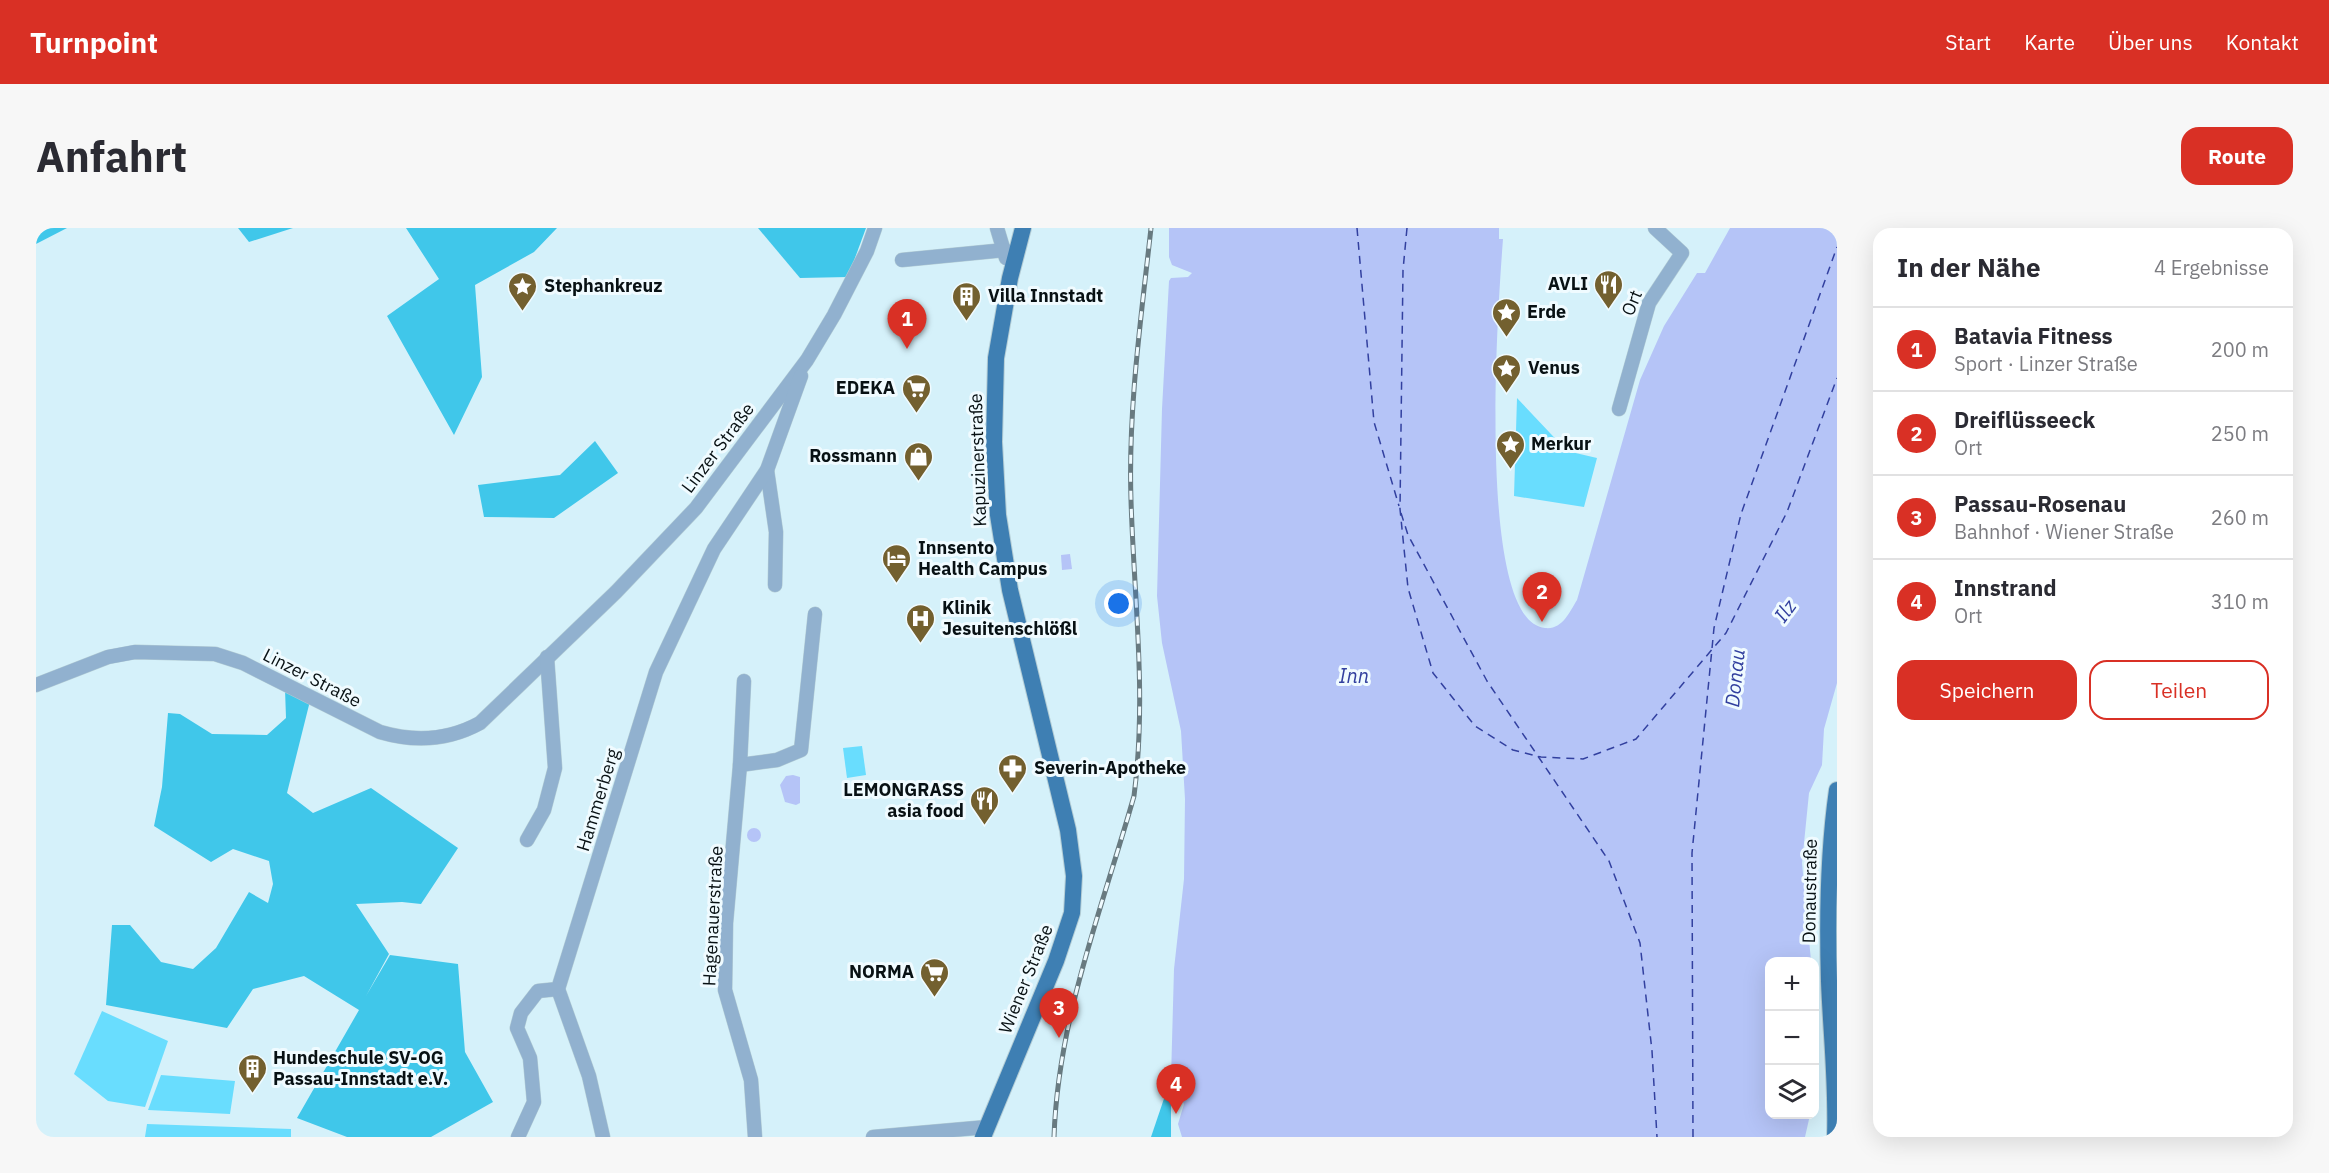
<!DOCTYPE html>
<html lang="de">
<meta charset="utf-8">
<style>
:root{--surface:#fff;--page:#f7f7f7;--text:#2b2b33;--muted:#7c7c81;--line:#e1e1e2;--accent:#d93025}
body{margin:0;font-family:"IBM Plex Sans",sans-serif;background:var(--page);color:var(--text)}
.controls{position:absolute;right:18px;bottom:18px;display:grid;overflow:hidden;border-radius:12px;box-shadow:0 6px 24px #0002}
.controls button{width:54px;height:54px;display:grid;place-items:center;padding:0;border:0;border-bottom:2px solid var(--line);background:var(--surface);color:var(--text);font:30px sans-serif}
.you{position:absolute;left:1083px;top:376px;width:21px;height:21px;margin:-15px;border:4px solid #fff;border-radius:50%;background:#1a73e8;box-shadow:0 0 0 9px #1a73e833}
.badge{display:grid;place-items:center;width:39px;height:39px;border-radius:50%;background:var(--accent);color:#fff;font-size:20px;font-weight:700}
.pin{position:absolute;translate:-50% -50px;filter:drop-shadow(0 2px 3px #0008)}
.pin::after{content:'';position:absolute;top:32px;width:21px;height:18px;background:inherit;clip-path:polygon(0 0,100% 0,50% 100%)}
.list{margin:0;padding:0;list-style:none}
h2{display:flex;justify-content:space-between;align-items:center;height:78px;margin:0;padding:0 24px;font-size:26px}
h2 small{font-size:20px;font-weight:400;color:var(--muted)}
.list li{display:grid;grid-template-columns:39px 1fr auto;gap:18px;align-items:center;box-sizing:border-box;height:84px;padding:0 24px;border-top:2px solid var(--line)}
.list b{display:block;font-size:22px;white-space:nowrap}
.list p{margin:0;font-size:20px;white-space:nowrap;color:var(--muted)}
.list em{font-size:20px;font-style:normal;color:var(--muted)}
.actions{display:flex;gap:12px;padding:18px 24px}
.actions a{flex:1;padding:14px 0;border:2px solid var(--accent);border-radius:18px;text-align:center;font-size:21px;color:var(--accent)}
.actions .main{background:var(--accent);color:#fff}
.icon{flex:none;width:33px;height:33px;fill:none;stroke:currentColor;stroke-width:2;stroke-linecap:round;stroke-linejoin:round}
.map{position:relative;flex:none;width:1801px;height:909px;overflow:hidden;border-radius:18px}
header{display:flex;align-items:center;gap:36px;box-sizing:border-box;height:84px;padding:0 30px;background:var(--accent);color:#fff}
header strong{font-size:28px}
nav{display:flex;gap:33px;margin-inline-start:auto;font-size:21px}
.intro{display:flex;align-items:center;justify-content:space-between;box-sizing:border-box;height:144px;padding:0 36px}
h1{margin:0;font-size:42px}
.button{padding:15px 27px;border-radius:18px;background:var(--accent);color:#fff;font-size:21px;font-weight:700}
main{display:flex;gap:36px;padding:0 36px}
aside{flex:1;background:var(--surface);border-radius:18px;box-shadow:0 6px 24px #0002}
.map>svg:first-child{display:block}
.green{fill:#69ddfe}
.forest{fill:#40c7ea}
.water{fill:#b5c4f7}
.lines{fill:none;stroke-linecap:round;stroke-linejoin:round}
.ferry{stroke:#32409f;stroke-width:1.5;stroke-dasharray:8 6;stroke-linecap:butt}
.minor-casing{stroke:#b4cdd5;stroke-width:15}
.major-casing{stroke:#b4cdd5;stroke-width:18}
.minor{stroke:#91b1cf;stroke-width:14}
.major{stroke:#3e7fb3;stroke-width:16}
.rail-casing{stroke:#687a80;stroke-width:5}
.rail{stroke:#f0fbff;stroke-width:3;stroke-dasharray:9;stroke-linecap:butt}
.labels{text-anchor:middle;stroke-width:6;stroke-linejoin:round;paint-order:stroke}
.poi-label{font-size:18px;font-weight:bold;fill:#081114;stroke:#f0fbff;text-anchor:start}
.street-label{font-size:18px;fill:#081114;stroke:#f0fbff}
.water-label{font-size:20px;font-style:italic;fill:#32409f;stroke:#f0fbff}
</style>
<header>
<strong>Turnpoint</strong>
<nav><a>Start</a><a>Karte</a><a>Über uns</a><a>Kontakt</a></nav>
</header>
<div class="intro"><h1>Anfahrt</h1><a class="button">Route</a></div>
<main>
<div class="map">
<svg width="1801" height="909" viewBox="0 0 1801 909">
<rect width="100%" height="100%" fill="#d5f1fa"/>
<!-- green -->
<g class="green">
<path d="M 1481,170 L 1531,223 L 1561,230 L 1548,279 L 1478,268 Z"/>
<path d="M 826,518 L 830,547 L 811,550 L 807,520 Z"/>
<path d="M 66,783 L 132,813 L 109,879 L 72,873 L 38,846 Z"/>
<path d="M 125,847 L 199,853 L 194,886 L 112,882 Z"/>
<path d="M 111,896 L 255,901 L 255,909 L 109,909 Z"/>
</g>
<!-- forest -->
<g class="forest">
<path d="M 0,0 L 31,0 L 0,16 Z"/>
<path d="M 202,0 L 257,0 L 213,14 Z"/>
<path d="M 370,0 L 521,0 L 498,24 L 439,57 L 446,149 L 418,207 L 351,88 L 403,51 Z"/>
<path d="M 722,0 L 830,0 L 812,49 L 764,50 Z"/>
<path d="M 559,213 L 582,245 L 518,290 L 448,289 L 442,257 L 524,247 Z"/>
<path d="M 249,461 L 274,473 L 251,565 L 277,585 L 335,560 L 422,620 L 385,676 L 366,674 L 320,676 L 353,726 L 330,768 L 354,727 L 422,736 L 429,824 L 457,874 L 395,909 L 311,909 L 261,890 L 323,782 L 268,748 L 217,761 L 191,800 L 70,777 L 76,697 L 94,697 L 125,734 L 157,741 L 180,720 L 213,664 L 232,675 L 237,656 L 233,633 L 197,621 L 175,634 L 118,598 L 126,559 L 132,485 L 144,486 L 176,506 L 231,507 L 250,490 Z"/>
<path d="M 1135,850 L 1135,909 L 1115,909 Z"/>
</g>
<!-- water -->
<g class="water">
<path d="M 1133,0 L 1463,0 L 1463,11 L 1467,11 C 1463,65 1438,394 1509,400 C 1526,402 1533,385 1541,372 L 1604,152 L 1628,98 L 1661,45 L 1669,45 L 1694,0 L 1801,0 L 1801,455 L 1788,501 L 1786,537 L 1773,565 L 1766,635 L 1775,733 L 1734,734 L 1734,886 L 1774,887 L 1769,909 L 1146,909 L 1142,896 L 1148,876 L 1135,850 L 1138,741 L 1148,651 L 1149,571 L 1145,503 L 1126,415 L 1121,368 L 1126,181 L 1133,53 L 1135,50 L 1152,49 L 1156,45 L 1136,37 L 1133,29 Z"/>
<path d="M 1034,326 L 1036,341 L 1026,342 L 1025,327 Z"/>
<path d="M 757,547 L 764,549 L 764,575 L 760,577 L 749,574 L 744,557 L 750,548 Z"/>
<circle cx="718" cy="607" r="7"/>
</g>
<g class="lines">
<!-- ferry -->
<g class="ferry">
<path d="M 1321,0 L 1338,194 L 1363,278"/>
<path d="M 1371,0 L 1367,42 L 1364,281 L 1372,360 L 1397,445 L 1439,498 L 1477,522 L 1505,529 L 1547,531 L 1600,511 L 1690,405 L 1751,284 L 1801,150"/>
<path d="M 1365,285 L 1372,307 L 1451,453 L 1573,633 L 1604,715 L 1616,823 L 1621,909"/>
<path d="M 1657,909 L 1656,625 L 1678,400 L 1705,286 L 1801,19"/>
</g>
<defs>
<g id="minor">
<path d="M 961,0 L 970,30"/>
<path d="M 866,32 L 969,22"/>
<path d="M 1583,181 L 1613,75 L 1646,25 L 1619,0"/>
<path d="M 731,242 L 740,304 L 739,357"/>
<path d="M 708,453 L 704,537 L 690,695 L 689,762 L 715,852 L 719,909"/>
<path d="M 0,457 L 72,429 L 99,424 L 179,426 L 207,435 L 344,504 C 378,514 413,512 444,495 L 580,364 L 660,280 L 771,132 L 798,87 L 831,23 L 839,0"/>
<path d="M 704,537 L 741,532 L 765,522 L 779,386"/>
<path d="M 491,612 L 508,582 L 519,540 L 511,429"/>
<path d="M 522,761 L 553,848 L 567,909"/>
<path d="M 482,909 L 498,874 L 494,830 L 481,800 L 485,785 L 502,763 L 522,761 L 620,444 L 678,321 L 731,242 L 765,148"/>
<path d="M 837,909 L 951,899"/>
</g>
<g id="major">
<path d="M 947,909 L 1020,733 L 1036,685 L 1038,648 L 1032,602 L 974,362 L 962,287 L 958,214 L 960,130 L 974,50 L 987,0"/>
<path d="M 1799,909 C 1801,858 1795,805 1793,753 C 1791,689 1792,625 1801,562"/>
</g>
</defs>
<!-- minor casing -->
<use href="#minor" class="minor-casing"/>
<!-- major casing -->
<use href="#major" class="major-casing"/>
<!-- minor -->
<use href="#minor" class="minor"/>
<!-- major -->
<use href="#major" class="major"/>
<defs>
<path id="rail" d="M 1018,909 C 1022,790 1066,681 1098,568 C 1111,467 1098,373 1095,272 C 1092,181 1105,91 1115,0"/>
</defs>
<!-- rail casing -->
<use href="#rail" class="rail-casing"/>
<!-- rail -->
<use href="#rail" class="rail"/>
</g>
<!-- icons -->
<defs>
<symbol id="restaurant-pin" viewBox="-11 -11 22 30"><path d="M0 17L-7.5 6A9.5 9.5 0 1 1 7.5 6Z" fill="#73602f" stroke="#f0fbff"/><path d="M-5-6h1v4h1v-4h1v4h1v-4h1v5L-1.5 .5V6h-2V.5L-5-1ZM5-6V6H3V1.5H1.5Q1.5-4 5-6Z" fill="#fff"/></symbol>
<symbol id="sight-pin" viewBox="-11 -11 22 30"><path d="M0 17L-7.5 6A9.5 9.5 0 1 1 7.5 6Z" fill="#73602f" stroke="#f0fbff"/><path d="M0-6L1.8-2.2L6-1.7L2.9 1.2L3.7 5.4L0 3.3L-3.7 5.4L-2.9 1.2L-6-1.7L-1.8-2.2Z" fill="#fff"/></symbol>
<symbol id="building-pin" viewBox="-11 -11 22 30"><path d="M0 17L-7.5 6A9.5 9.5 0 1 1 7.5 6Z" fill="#73602f" stroke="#f0fbff"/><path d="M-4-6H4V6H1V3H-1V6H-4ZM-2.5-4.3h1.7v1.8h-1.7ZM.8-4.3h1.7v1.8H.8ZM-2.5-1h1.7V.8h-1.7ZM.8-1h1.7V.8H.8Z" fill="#fff"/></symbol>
<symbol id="supermarket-pin" viewBox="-11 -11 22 30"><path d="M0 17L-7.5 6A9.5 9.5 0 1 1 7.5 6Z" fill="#73602f" stroke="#f0fbff"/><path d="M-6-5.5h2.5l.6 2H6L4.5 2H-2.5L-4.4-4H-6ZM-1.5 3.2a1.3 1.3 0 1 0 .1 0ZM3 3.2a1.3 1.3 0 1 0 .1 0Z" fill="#fff"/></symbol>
<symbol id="shop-pin" viewBox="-11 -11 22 30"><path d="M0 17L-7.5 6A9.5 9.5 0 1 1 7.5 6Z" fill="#73602f" stroke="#f0fbff"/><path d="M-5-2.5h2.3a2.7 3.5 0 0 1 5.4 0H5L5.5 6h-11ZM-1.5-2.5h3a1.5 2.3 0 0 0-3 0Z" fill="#fff"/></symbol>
<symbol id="hotel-pin" viewBox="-11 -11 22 30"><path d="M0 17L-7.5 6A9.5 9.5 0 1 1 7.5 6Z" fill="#73602f" stroke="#f0fbff"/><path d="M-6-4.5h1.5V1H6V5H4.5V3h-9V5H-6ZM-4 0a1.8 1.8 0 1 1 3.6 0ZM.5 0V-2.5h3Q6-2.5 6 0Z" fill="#fff"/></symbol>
<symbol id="hospital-pin" viewBox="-11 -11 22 30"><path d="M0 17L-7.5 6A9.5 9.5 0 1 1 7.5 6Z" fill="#73602f" stroke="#f0fbff"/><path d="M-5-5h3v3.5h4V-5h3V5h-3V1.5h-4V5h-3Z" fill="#fff"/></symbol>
<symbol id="pharmacy-pin" viewBox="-11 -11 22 30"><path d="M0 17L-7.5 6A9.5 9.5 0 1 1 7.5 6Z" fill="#73602f" stroke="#f0fbff"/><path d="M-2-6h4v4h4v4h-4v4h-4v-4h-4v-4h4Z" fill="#fff"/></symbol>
</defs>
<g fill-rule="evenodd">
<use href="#restaurant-pin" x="1556" y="40" width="33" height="45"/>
<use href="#sight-pin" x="470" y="42" width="33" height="45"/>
<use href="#building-pin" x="914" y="52" width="33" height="45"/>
<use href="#sight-pin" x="1454" y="68" width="33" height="45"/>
<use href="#sight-pin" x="1454" y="124" width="33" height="45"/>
<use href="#supermarket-pin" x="864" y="144" width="33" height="45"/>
<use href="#sight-pin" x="1458" y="200" width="33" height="45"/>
<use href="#shop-pin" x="866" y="212" width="33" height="45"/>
<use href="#hotel-pin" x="844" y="314" width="33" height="45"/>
<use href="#hospital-pin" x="868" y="374" width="33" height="45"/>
<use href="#pharmacy-pin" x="960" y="524" width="33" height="45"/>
<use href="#restaurant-pin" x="932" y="556" width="33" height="45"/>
<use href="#supermarket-pin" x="882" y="728" width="33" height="45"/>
<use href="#building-pin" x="200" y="824" width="33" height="45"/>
</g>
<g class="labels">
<!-- poi labels -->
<g class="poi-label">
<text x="1552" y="62" text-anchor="end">AVLI</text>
<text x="508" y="64">Stephankreuz</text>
<text x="952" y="74">Villa Innstadt</text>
<text x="1491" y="90">Erde</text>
<text x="1492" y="146">Venus</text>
<text x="859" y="166" text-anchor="end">EDEKA</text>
<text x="1495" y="222">Merkur</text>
<text x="861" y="234" text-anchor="end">Rossmann</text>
<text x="882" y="326">Innsento<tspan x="882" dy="21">Health Campus</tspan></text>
<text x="906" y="386">Klinik<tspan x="906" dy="21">Jesuitenschlößl</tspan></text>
<text x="998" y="546">Severin-Apotheke</text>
<text x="928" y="568" text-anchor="end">LEMONGRASS<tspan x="928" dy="21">asia food</tspan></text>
<text x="878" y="750" text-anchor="end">NORMA</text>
<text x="237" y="836">Hundeschule SV-OG<tspan x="237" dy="21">Passau-Innstadt e.V.</tspan></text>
</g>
<!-- street labels -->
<g class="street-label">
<text transform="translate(1596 75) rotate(-67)" y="6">Ort</text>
<text transform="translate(682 220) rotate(-53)" y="6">Linzer Straße</text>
<text transform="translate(942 232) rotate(-92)" y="6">Kapuzinerstraße</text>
<text transform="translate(276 450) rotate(27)" y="6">Linzer Straße</text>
<text transform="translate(562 572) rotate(-73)" y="6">Hammerberg</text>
<text transform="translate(1774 663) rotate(-89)" y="6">Donaustraße</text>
<text transform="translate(677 688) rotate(-87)" y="6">Hagenauerstraße</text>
<text transform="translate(990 751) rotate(-68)" y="6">Wiener Straße</text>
</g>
<!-- water labels -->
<g class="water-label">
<text transform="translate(1749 383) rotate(-54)" y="7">Ilz</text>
<text x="1318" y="455">Inn</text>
<text transform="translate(1699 450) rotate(-84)" y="7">Donau</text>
</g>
</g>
</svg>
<div class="controls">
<button>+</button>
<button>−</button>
<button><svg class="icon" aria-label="layers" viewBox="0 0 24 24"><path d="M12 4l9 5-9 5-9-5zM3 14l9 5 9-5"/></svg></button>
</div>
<div class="you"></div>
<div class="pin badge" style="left:871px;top:121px">1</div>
<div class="pin badge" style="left:1506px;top:394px">2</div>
<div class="pin badge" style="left:1023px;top:810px">3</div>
<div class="pin badge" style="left:1140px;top:886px">4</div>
</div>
<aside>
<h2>In der Nähe<small>4 Ergebnisse</small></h2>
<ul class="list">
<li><span class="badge">1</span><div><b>Batavia Fitness</b><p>Sport · Linzer Straße</p></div><em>200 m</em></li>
<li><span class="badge">2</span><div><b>Dreiflüsseeck</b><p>Ort</p></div><em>250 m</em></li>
<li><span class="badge">3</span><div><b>Passau-Rosenau</b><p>Bahnhof · Wiener Straße</p></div><em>260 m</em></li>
<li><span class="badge">4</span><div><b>Innstrand</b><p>Ort</p></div><em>310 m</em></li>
</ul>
<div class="actions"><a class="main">Speichern</a><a>Teilen</a></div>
</aside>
</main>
